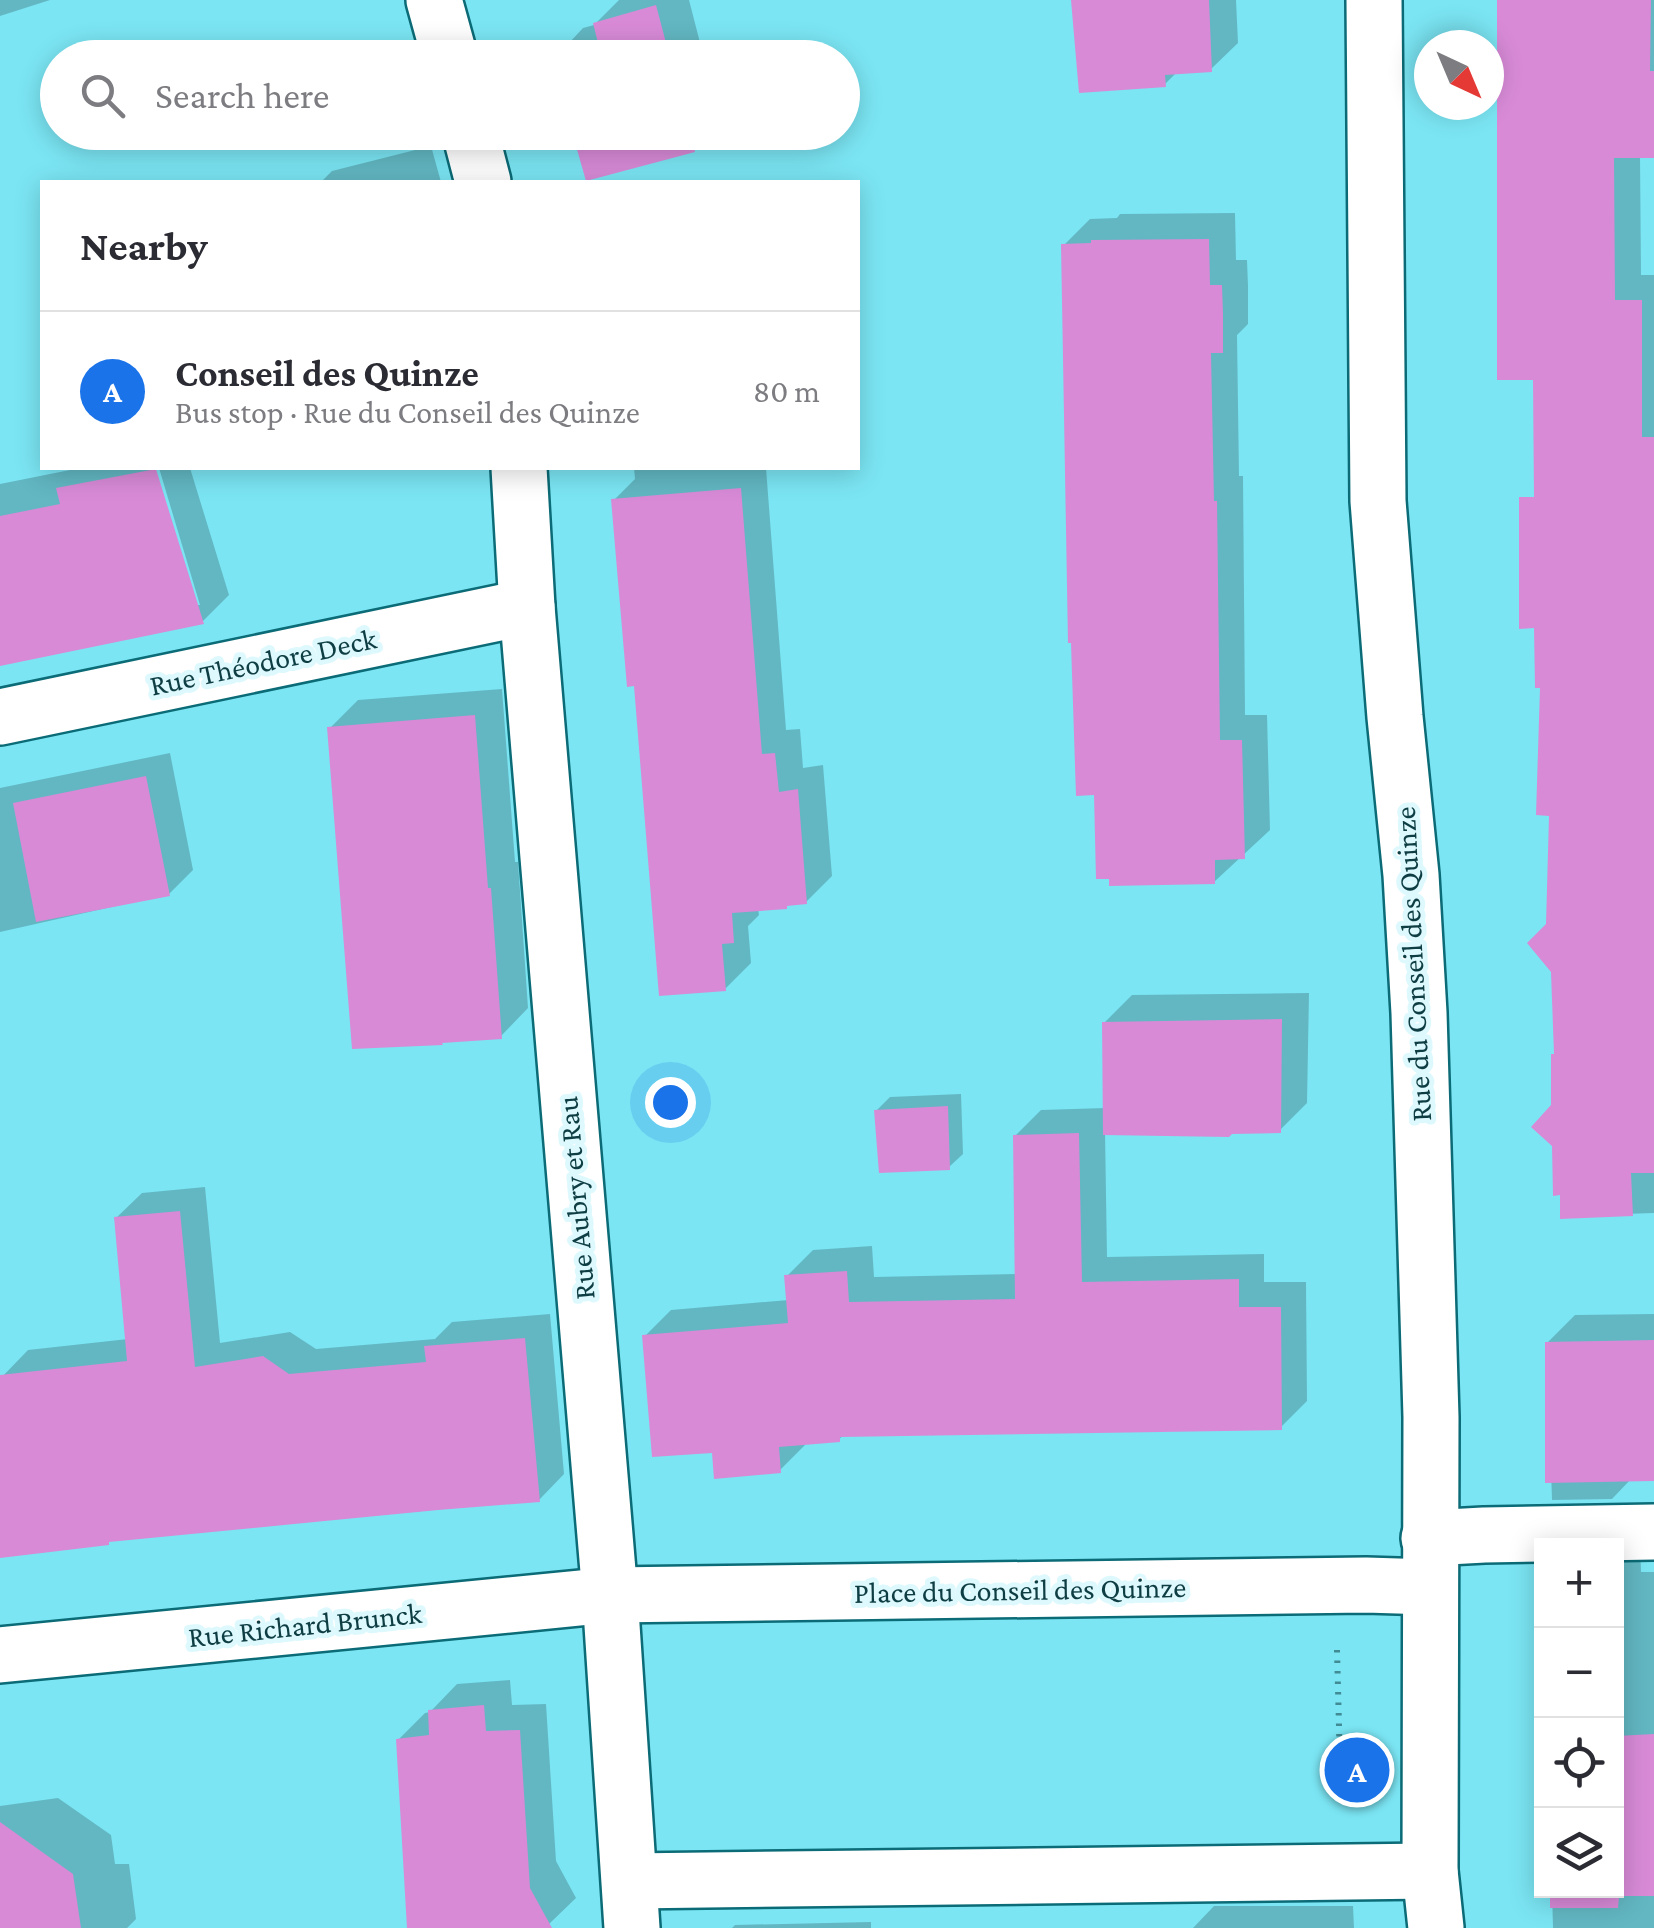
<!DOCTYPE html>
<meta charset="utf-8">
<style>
:root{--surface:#fff;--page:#f7f7f7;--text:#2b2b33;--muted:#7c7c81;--line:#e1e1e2;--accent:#1a73e8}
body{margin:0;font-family:"Crimson Pro",serif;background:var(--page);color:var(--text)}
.controls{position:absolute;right:30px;bottom:30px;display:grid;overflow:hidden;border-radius:0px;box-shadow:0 5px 25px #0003}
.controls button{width:90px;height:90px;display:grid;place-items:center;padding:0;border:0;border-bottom:2px solid var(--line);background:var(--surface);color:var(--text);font:50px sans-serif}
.compass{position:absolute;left:1414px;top:30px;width:90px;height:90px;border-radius:50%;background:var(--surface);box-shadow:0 5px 25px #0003;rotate:136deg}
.you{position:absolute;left:670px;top:1102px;width:35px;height:35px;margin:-25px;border:8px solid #fff;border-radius:50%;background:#1a73e8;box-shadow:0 0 0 15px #1a73e833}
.badge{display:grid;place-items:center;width:65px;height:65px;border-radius:50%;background:var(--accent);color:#fff;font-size:32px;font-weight:700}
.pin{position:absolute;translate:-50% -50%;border:5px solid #fff;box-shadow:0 2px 10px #0006}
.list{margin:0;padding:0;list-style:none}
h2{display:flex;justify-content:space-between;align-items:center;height:130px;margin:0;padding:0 40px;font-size:42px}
h2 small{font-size:32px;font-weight:400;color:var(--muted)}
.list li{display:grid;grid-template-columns:65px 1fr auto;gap:30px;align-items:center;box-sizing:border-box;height:160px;padding:0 40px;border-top:2px solid var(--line)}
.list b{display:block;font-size:38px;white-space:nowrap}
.list p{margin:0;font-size:32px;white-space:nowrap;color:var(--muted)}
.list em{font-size:32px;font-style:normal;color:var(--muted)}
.icon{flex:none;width:55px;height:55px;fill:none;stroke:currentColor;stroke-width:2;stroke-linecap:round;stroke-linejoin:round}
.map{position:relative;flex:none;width:1654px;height:1928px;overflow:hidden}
.search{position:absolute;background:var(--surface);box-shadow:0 5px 25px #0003;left:40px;top:40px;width:820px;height:110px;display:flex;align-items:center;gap:25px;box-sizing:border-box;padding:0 35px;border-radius:55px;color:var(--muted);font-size:38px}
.panel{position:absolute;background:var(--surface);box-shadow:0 5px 25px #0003;left:40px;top:180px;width:820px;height:290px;border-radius:0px}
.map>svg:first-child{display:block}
.shadow{fill:#0003}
.building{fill:#d88ad7}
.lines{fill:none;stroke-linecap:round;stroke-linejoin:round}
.minor-casing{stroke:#0b6b76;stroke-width:60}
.path{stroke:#408b94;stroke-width:6;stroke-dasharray:2.5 8;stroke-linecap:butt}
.minor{stroke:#fff;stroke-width:55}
.labels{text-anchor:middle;stroke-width:10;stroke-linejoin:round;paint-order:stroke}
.street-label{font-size:30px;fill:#0e3e44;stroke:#ddf9fd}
</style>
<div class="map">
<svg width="1654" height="1928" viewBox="0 0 1654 1928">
<rect width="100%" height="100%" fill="#7be5f3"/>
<!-- shadow -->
<g class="shadow">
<path d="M 0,0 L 50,0 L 0,16 Z"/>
<path d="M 619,0 L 689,0 L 704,58 L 555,58 L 583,28 L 594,25 Z"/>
<path d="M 1072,0 L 1236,0 L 1238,43 L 1211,69 L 1177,72 L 1165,84 Z"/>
<path d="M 1499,0 L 1654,0 L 1654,155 L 1640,155 L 1641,275 L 1654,275 L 1654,457 L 1536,377 Z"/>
<path d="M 575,132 L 711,132 L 694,149 Z"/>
<path d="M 431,146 L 441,182 L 321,182 L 332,171 Z"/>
<path d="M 1235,213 L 1236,260 L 1247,260 L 1248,286 L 1248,324 L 1237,335 L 1239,476 L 1243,476 L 1245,715 L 1267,715 L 1270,830 L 1214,882 L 1096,792 L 1064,245 L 1090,219 L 1117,218 L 1120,214 Z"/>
<path d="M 80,468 L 153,468 L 195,605 L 200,605 L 159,468 L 190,468 L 229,595 L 202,622 L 0,663 L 0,484 Z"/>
<path d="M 634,468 L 766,468 L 786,730 L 800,729 L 803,768 L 823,765 L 832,876 L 806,902 L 758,909 L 759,915 L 748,926 L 751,963 L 725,989 L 636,684 L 614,500 L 635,479 Z"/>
<path d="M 1654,540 L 1654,1213 L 1563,1216 L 1553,1106 L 1553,1055 L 1556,1052 L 1549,924 Z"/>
<path d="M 502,689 L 515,862 L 518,862 L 528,1008 L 501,1036 L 330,728 L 358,700 Z"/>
<path d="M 170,753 L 193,870 L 169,894 L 0,932 L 0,788 Z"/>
<path d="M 1309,993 L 1307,1103 L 1280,1130 L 1105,1132 L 1107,1257 L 1264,1254 L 1264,1282 L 1306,1282 L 1307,1401 L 1281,1427 L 844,1435 L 839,1439 L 806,1444 L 780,1470 L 714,1450 L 645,1336 L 671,1310 L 789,1300 L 787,1276 L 813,1250 L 872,1246 L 874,1277 L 1017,1274 L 1015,1136 L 1041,1110 L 1106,1108 L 1104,1023 L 1132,995 Z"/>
<path d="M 961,1094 L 963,1154 L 949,1167 L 876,1111 L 890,1097 Z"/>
<path d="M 205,1187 L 220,1343 L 290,1332 L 316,1349 L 435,1339 L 452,1322 L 550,1314 L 564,1474 L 539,1500 L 111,1540 L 0,1555 L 0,1379 L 28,1350 L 128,1339 L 116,1218 L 142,1193 Z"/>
<path d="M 1654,1314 L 1654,1479 L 1631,1479 L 1612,1499 L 1552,1500 L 1547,1343 L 1575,1315 Z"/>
<path d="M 1640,1538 L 1641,1572 L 1654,1572 L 1654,1928 L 1553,1928 L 1552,1890 L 1616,1890 L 1616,1546 Z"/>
<path d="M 510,1680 L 512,1705 L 546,1704 L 556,1861 L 576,1898 L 549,1924 L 529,1928 L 410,1928 L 398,1740 L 425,1713 L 430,1712 L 457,1684 Z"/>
<path d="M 58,1798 L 111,1835 L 115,1864 L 129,1864 L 136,1919 L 127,1928 L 0,1928 L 0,1806 Z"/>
<path d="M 1214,1906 L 1353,1906 L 1354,1928 L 1193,1928 Z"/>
<path d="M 871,1922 L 871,1928 L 732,1928 L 735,1925 Z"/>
</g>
<!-- building -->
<g class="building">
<path d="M 1071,0 L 1209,0 L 1212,72 L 1165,75 L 1166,87 L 1079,93 Z"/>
<path d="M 1497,0 L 1651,0 L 1650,71 L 1654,71 L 1654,158 L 1614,158 L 1615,300 L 1642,300 L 1642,437 L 1654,437 L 1654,1173 L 1631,1173 L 1633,1216 L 1560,1219 L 1560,1195 L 1553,1196 L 1552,1146 L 1531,1127 L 1551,1105 L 1551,1054 L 1554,1054 L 1551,972 L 1527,943 L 1546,924 L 1549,816 L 1536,815 L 1540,688 L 1535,688 L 1534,628 L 1519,629 L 1519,497 L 1534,497 L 1533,380 L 1497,380 Z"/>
<path d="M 656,5 L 670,58 L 553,58 L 552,55 L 598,43 L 593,23 Z"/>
<path d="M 572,132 L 690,132 L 695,152 L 586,181 Z"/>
<path d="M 1209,239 L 1210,285 L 1222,285 L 1223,314 L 1223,353 L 1211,353 L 1214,501 L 1217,501 L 1220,740 L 1242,740 L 1245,859 L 1215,860 L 1215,884 L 1109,886 L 1109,879 L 1096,879 L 1094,795 L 1076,796 L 1071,643 L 1068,643 L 1061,244 L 1091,243 L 1091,240 Z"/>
<path d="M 156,469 L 204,624 L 0,666 L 0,516 L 60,504 L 56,488 Z"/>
<path d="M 741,488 L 762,754 L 775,753 L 779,792 L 798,789 L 807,904 L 787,906 L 787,909 L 732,913 L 734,943 L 722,944 L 726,991 L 659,996 L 634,686 L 627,687 L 611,499 Z"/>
<path d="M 475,715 L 488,888 L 491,888 L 502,1039 L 442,1043 L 443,1045 L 352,1049 L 327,727 Z"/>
<path d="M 146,776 L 170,896 L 36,922 L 13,803 Z"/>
<path d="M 1282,1019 L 1281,1133 L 1232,1134 L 1229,1137 L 1103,1135 L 1102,1022 Z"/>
<path d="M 948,1106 L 950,1170 L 879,1173 L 874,1110 Z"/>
<path d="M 1079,1133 L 1082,1282 L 1239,1279 L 1239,1307 L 1281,1307 L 1282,1430 L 840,1437 L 840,1442 L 779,1447 L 781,1473 L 714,1479 L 712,1453 L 652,1457 L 642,1335 L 788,1323 L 784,1275 L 847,1271 L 849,1302 L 1015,1299 L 1013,1135 Z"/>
<path d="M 180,1211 L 195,1367 L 263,1356 L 289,1374 L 426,1362 L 424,1346 L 525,1338 L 540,1502 L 438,1510 L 109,1542 L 109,1545 L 0,1558 L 0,1375 L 127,1361 L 114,1217 Z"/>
<path d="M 1654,1340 L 1654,1481 L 1545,1483 L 1545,1342 Z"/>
<path d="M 484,1705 L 486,1731 L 520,1730 L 530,1888 L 552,1928 L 407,1928 L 396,1739 L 429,1735 L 428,1710 Z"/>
<path d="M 1654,1734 L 1654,1896 L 1619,1896 L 1618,1908 L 1550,1908 L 1550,1890 L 1616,1890 L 1616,1736 Z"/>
<path d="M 0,1822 L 73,1874 L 81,1928 L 0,1928 Z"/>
</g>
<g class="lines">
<defs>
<g id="minor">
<path d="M 434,0 L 450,58"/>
<path d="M 1374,0 L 1378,501 L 1395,717 L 1411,875 L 1419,1013 L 1431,1417 L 1430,1871 L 1436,1928"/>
<path d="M 470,132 L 483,182"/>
<path d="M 519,468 L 527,607 L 610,1595 L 632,1928"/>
<path d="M 0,717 L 527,607"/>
<path d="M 1429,1538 L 1484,1535 L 1654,1532"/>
<path d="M 0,1655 L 610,1595 L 1366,1585 L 1430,1587"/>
<path d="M 630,1881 L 1430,1871"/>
</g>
</defs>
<!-- minor casing -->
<use href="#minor" class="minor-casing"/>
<!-- path -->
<path class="path" d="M 1337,1650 L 1341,1803"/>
<!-- minor -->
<use href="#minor" class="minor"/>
</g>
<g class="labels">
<!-- street labels -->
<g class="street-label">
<text transform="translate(263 662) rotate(-12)" y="10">Rue Théodore Deck</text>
<text transform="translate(1413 964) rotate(-93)" y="10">Rue du Conseil des Quinze</text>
<text transform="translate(576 1198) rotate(-95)" y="10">Rue Aubry et Rau</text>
<text transform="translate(1020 1590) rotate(-1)" y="10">Place du Conseil des Quinze</text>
<text transform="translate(305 1625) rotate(-6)" y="10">Rue Richard Brunck</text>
</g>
</g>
</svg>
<div class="controls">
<button>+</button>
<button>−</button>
<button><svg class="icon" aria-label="locate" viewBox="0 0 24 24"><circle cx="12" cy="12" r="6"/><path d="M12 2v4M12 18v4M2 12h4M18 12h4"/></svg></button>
<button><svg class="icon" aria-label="layers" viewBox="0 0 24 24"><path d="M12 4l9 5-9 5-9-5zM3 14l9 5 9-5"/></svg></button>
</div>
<svg class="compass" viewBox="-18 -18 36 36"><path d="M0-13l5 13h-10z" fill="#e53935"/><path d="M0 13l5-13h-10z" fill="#7c7c81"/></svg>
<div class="you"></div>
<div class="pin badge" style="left:1357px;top:1770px">A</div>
<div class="search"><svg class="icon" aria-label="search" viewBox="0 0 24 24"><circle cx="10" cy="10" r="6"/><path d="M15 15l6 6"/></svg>Search here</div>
<section class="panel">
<h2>Nearby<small></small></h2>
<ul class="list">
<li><span class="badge">A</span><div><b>Conseil des Quinze</b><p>Bus stop · Rue du Conseil des Quinze</p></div><em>80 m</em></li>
</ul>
</section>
</div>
